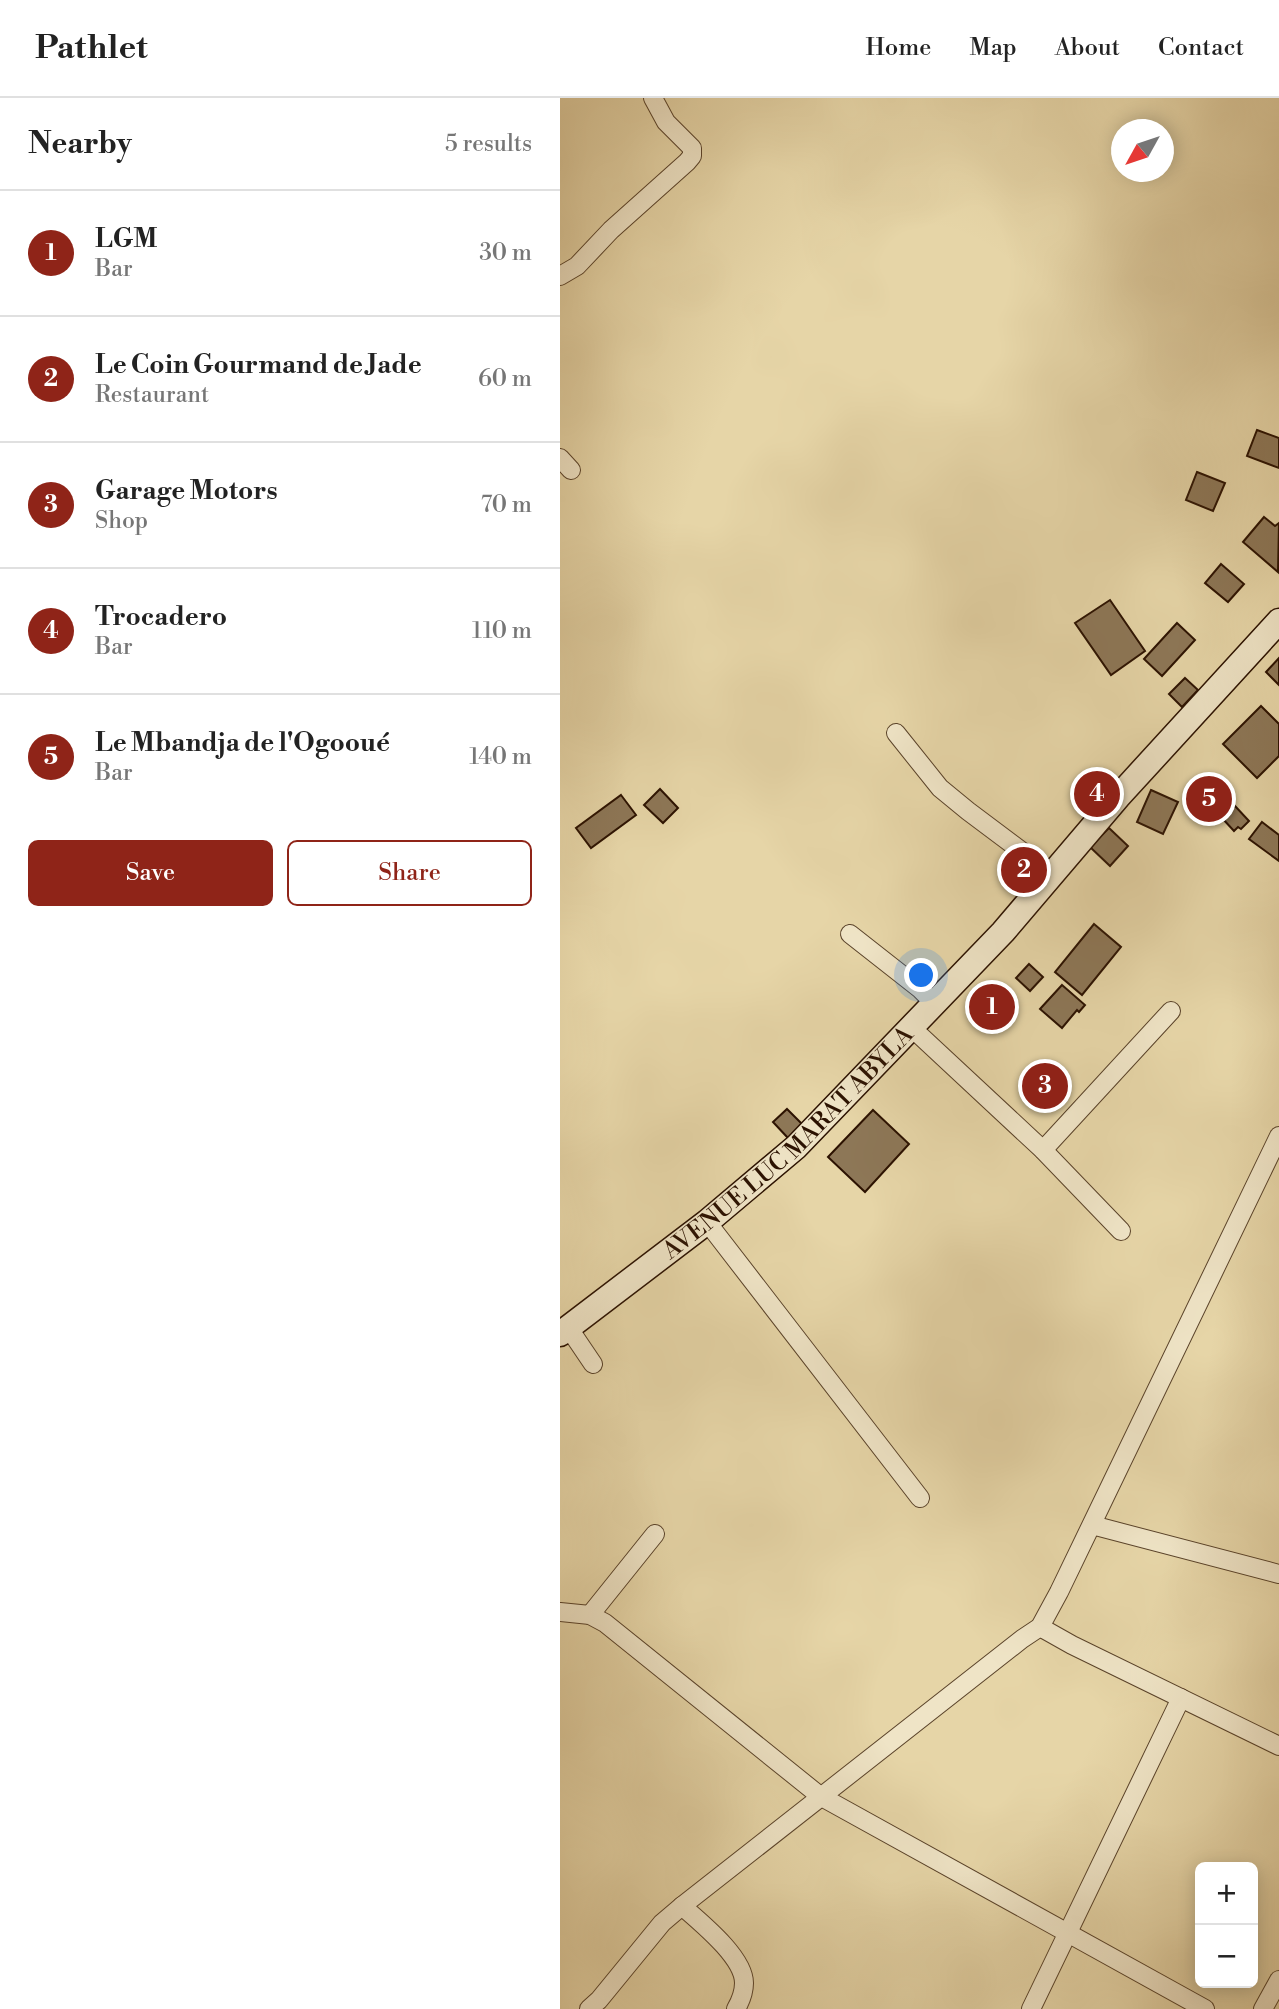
<!DOCTYPE html>
<meta charset="utf-8">
<style>
:root{--surface:#fff;--page:#f6f6f6;--text:#222;--muted:#767676;--line:#e0e0e0;--accent:#8f2418}
body{margin:0;font-family:"Libre Bodoni",serif;background:var(--page);color:var(--text)}
.controls{position:absolute;right:21px;bottom:21px;display:grid;overflow:hidden;border-radius:10px;box-shadow:0 4px 18px #0003}
.controls button{width:63px;height:63px;display:grid;place-items:center;padding:0;border:0;border-bottom:2px solid var(--line);background:var(--surface);color:var(--text);font:35px sans-serif}
.compass{position:absolute;left:551px;top:21px;width:63px;height:63px;border-radius:50%;background:var(--surface);box-shadow:0 4px 18px #0003;rotate:230deg}
.you{position:absolute;left:362px;top:878px;width:24px;height:24px;margin:-18px;border:5px solid #fff;border-radius:50%;background:#1a73e8;box-shadow:0 0 0 10px #1a73e833}
.badge{display:grid;place-items:center;width:46px;height:46px;border-radius:50%;background:var(--accent);color:#fff;font-size:23px;font-weight:700}
.pin{position:absolute;translate:-50% -50%;border:4px solid #fff;box-shadow:0 2px 7px #0006}
.list{margin:0;padding:0;list-style:none}
h2{display:flex;justify-content:space-between;align-items:center;height:91px;margin:0;padding:0 28px;font-size:30px}
h2 small{font-size:23px;font-weight:400;color:var(--muted)}
.list li{display:grid;grid-template-columns:46px 1fr auto;gap:21px;align-items:center;box-sizing:border-box;height:126px;padding:0 28px;border-top:2px solid var(--line)}
.list b{display:block;font-size:26px;white-space:nowrap}
.list p{margin:0;font-size:23px;white-space:nowrap;color:var(--muted)}
.list em{font-size:23px;font-style:normal;color:var(--muted)}
.actions{display:flex;gap:14px;padding:21px 28px}
.actions a{flex:1;padding:16px 0;border:2px solid var(--accent);border-radius:10px;text-align:center;font-size:24px;color:var(--accent)}
.actions .main{background:var(--accent);color:#fff}
.map{position:relative;flex:none;width:719px;height:1911px;overflow:hidden}
header{display:flex;align-items:center;gap:42px;box-sizing:border-box;height:98px;padding:0 35px;background:var(--surface);border-bottom:2px solid var(--line)}
header strong{font-size:33px}
nav{display:flex;gap:38px;margin-inline-start:auto;font-size:24px}
main{display:flex}
aside{flex:1;background:var(--surface)}
.map>svg:first-child{display:block}
.building{fill:#8d7757;stroke:#2c1201;stroke-width:2}
.lines{fill:none;stroke-linecap:round;stroke-linejoin:round}
.street-casing{stroke:#5a432a;stroke-width:20}
.secondary-casing{stroke:#2c1201;stroke-width:27}
.street{stroke:#efe4c6;stroke-width:18}
.secondary{stroke:#efe4c6;stroke-width:24}
.labels{text-anchor:middle;stroke-width:5;stroke-linejoin:round;paint-order:stroke}
.street-label{font-size:24px;fill:#2c1201;stroke:#efe4c6}
</style>
<header>
<strong>Pathlet</strong>
<nav><a>Home</a><a>Map</a><a>About</a><a>Contact</a></nav>
</header>
<main>
<aside>
<h2>Nearby<small>5 results</small></h2>
<ul class="list">
<li><span class="badge">1</span><div><b>LGM</b><p>Bar</p></div><em>30 m</em></li>
<li><span class="badge">2</span><div><b>Le Coin Gourmand de Jade</b><p>Restaurant</p></div><em>60 m</em></li>
<li><span class="badge">3</span><div><b>Garage Motors</b><p>Shop</p></div><em>70 m</em></li>
<li><span class="badge">4</span><div><b>Trocadero</b><p>Bar</p></div><em>110 m</em></li>
<li><span class="badge">5</span><div><b>Le Mbandja de l'Ogooué</b><p>Bar</p></div><em>140 m</em></li>
</ul>
<div class="actions"><a class="main">Save</a><a>Share</a></div>
</aside>
<div class="map">
<svg width="719" height="1911" viewBox="0 0 719 1911">
<rect width="100%" height="100%" fill="#e6d5a7"/>
<filter id="stains"><feTurbulence type="fractalNoise" baseFrequency=".00286" numOctaves="4"/><feColorMatrix values="0 0 0 0 .2 0 0 0 0 .09 0 0 0 0 .02 0 0 0 .5 -.17"/></filter>
<radialGradient id="worn" r=".72"><stop offset=".6" stop-color="#630" stop-opacity="0"/><stop offset="1" stop-color="#630" stop-opacity=".3"/></radialGradient>
<!-- building -->
<g class="building">
<path d="M 697,332 L 719,340 L 719,370 L 687,358 Z"/>
<path d="M 637,374 L 665,385 L 653,413 L 626,402 Z"/>
<path d="M 704,419 L 715,428 L 719,425 L 718,474 L 683,444 Z"/>
<path d="M 661,466 L 684,486 L 668,504 L 645,485 Z"/>
<path d="M 550,502 L 585,553 L 551,577 L 515,525 Z"/>
<path d="M 617,525 L 635,542 L 602,578 L 584,561 Z"/>
<path d="M 719,560 L 719,587 L 706,574 Z"/>
<path d="M 625,580 L 638,592 L 622,609 L 609,596 Z"/>
<path d="M 701,608 L 719,626 L 719,658 L 697,680 L 663,646 Z"/>
<path d="M 648,688 L 661,698 L 650,714 L 636,704 Z"/>
<path d="M 100,691 L 118,710 L 103,725 L 84,707 Z"/>
<path d="M 591,692 L 618,704 L 603,736 L 577,724 Z"/>
<path d="M 61,697 L 76,717 L 31,750 L 16,730 Z"/>
<path d="M 675,708 L 689,723 L 681,731 L 678,729 L 674,733 L 662,720 Z"/>
<path d="M 702,724 L 719,737 L 719,763 L 689,741 Z"/>
<path d="M 549,730 L 568,748 L 550,768 L 530,749 Z"/>
<path d="M 534,826 L 561,849 L 522,897 L 495,874 Z"/>
<path d="M 469,866 L 483,879 L 470,893 L 456,880 Z"/>
<path d="M 502,887 L 525,907 L 519,914 L 517,912 L 502,930 L 480,911 Z"/>
<path d="M 435,890 L 451,905 L 435,923 L 431,919 L 424,926 L 412,913 Z"/>
<path d="M 227,1011 L 243,1027 L 228,1040 L 213,1024 Z"/>
<path d="M 313,1012 L 349,1046 L 305,1094 L 268,1059 Z"/>
</g>
<g class="lines">
<defs>
<g id="street">
<path d="M 0,178 L 17,168 L 51,132 L 127,64 L 132,58 L 132,50 L 106,24 L 93,0"/>
<path d="M 0,360 L 11,372"/>
<path d="M 336,635 L 380,690 L 408,713 L 492,776"/>
<path d="M 290,836 L 360,891 L 374,905"/>
<path d="M 352,930 L 483,1052 L 561,1133"/>
<path d="M 483,1052 L 611,913"/>
<path d="M 147,1124 L 360,1400"/>
<path d="M 8,1229 L 33,1266"/>
<path d="M 532,1427 L 719,1476"/>
<path d="M 0,1514 L 30,1517 L 45,1525 L 260,1698 L 645,1911"/>
<path d="M 30,1517 L 95,1436"/>
<path d="M 480,1529 L 512,1547 L 719,1648"/>
<path d="M 122,1808 C 140,1824 184,1859 184,1885 C 184,1893 180,1904 176,1911"/>
<path d="M 29,1911 L 39,1902 L 102,1825 L 122,1808 L 462,1541 L 480,1529 L 499,1494 L 719,1038"/>
<path d="M 471,1911 L 621,1600"/>
<path d="M 703,1911 L 719,1882"/>
</g>
<g id="secondary">
<path id="s1" d="M 0,1236 L 147,1124 L 236,1049 L 443,834 L 558,699 L 719,523"/>
</g>
</defs>
<!-- street casing -->
<use href="#street" class="street-casing"/>
<!-- secondary casing -->
<use href="#secondary" class="secondary-casing"/>
<!-- street -->
<use href="#street" class="street"/>
<!-- secondary -->
<use href="#secondary" class="secondary"/>
</g>
<g class="labels">
<!-- street labels -->
<g class="street-label">
<text dy="8" stroke="none"><textPath href="#s1" startOffset="298">AVENUE LUC MARAT ABYLA</textPath></text>
</g>
</g>
<rect width="100%" height="100%" filter="url(#stains)"/>
<rect width="100%" height="100%" fill="url(#worn)"/>
</svg>
<div class="controls">
<button>+</button>
<button>−</button>
</div>
<svg class="compass" viewBox="-18 -18 36 36"><path d="M0-13l5 13h-10z" fill="#e53935"/><path d="M0 13l5-13h-10z" fill="#767676"/></svg>
<div class="you"></div>
<div class="pin badge" style="left:432px;top:909px">1</div>
<div class="pin badge" style="left:464px;top:772px">2</div>
<div class="pin badge" style="left:485px;top:988px">3</div>
<div class="pin badge" style="left:537px;top:696px">4</div>
<div class="pin badge" style="left:649px;top:701px">5</div>
</div>
</main>
